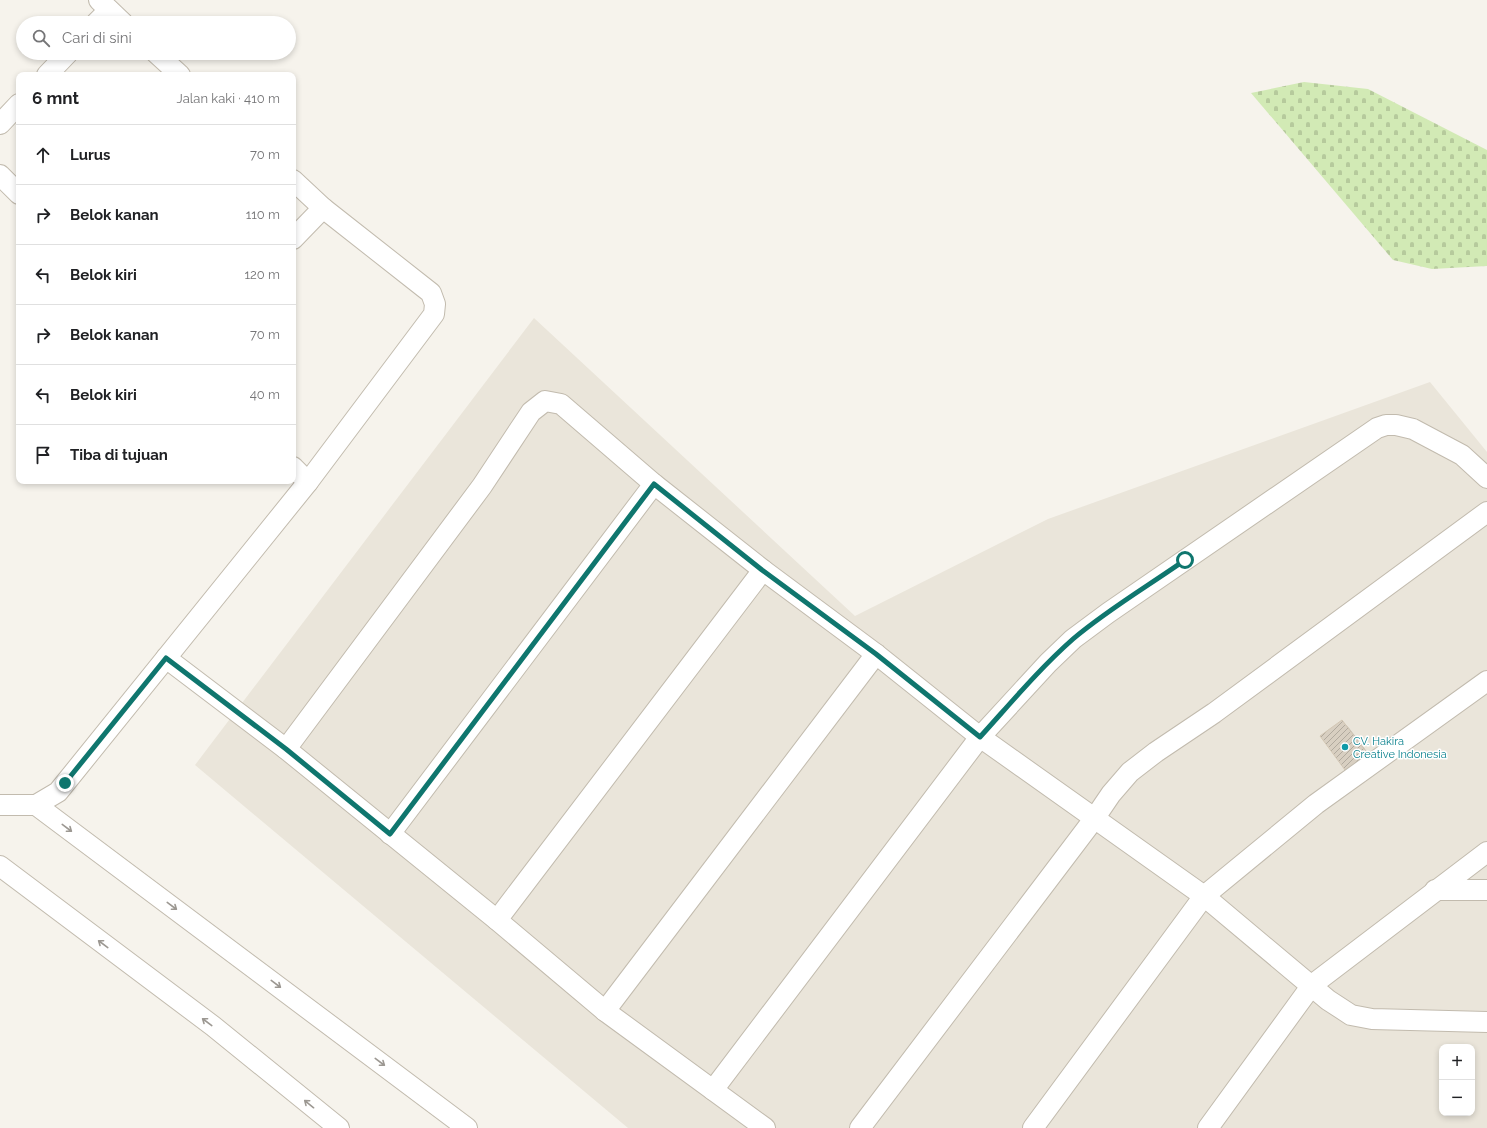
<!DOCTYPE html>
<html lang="id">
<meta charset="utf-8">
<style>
:root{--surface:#fff;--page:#f6f6f6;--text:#202124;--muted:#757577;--line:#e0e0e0}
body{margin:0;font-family:Raleway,sans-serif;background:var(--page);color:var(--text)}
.controls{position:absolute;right:12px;bottom:12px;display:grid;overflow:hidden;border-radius:8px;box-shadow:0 2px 6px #0003}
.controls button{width:36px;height:36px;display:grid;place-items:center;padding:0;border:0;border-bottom:1px solid var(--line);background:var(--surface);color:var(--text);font:20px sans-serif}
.stop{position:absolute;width:12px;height:12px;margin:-9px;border:3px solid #0f766e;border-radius:50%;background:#fff}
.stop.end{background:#0f766e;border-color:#fff;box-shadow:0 1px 4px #0008}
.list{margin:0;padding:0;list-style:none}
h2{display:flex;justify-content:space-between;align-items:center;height:52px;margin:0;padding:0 16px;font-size:17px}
h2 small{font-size:13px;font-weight:400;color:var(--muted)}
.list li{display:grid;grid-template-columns:26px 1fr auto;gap:12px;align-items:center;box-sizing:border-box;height:60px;padding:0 16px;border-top:1px solid var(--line)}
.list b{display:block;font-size:15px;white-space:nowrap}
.list em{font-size:13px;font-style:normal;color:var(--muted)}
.icon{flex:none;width:22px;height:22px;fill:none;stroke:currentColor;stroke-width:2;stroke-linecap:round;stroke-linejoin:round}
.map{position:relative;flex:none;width:1487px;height:1128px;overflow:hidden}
.search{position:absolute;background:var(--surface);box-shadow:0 2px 6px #0003;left:16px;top:16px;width:280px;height:44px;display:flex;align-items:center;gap:10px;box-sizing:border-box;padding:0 14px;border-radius:22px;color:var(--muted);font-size:15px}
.panel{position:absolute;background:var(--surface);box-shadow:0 2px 6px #0003;left:16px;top:72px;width:280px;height:412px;border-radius:8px}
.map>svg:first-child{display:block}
.residential{fill:#eae5da;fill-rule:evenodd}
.cemetery{fill:url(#cemetery-stones)}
.shadow{fill:#0003}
.building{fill:url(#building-hatch);stroke:#d3c7b4}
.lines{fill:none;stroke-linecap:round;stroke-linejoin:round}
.minor-casing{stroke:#c2bbae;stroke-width:22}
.minor{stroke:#fff;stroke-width:20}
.oneway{stroke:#9c9892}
.route{stroke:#0f766e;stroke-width:5}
.culture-dot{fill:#0f9aa8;stroke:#fff;stroke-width:1.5}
.labels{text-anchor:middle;stroke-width:3;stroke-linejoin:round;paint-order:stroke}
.culture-label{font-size:11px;fill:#0d838f;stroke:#fff;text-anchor:start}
</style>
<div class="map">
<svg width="1487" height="1128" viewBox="0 0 1487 1128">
<defs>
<pattern id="cemetery-stones" width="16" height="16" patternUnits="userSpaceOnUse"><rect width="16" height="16" fill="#d2eab5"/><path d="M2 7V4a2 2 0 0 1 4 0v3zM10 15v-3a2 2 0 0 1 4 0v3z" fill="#b6ca9c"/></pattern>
<pattern id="building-hatch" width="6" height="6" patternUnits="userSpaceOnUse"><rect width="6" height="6" fill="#d8cfc1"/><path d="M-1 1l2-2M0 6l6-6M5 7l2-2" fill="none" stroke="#b1aa9e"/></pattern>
</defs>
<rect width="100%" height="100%" fill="#f6f3ec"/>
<!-- residential -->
<path class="residential" d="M 534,318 L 855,616 L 1048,519 L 1430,382 L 1487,452 L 1487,1128 L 628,1128 L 195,765 ZM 1442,1047 L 1472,1047 L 1472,1113 L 1442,1113 Z"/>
<!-- cemetery -->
<path class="cemetery" d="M 1304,82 L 1368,89 L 1487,150 L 1487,266 L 1432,269 L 1393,260 L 1251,93 Z"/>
<!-- shadow -->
<path class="shadow" d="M 1342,721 L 1349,728 L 1377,765 L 1356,781 Z"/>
<!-- building -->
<path class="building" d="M 1342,720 L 1371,758 L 1348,774 L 1320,736 Z"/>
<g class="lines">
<defs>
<g id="minor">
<path d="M 99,0 L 123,23"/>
<path d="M 96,23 L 109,10"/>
<path d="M 156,53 L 180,75"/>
<path d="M 47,75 L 68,53"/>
<path d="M 0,124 L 19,104"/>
<path d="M 0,175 L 19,194"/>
<path d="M 293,239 L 323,208"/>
<path d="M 293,467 L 308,482"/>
<path d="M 166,658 L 286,749 L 497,920 L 605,1011 L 765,1128"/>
<path d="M 286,749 L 482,486 L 531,412 L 545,401 L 561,404 L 654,484 L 763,570 L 876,654 L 980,737 L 1204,896 L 1328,1000 L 1351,1015 L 1372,1019 L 1487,1022"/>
<path d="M 0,805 L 36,805 L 58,792 L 308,482 L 434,314 L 435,304 L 431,293 L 323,208 L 293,180"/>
<path d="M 36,805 L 467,1128"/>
<path d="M 390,834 L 654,484"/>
<path d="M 0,866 L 213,1026 L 339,1128"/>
<path d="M 1435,890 L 1487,890"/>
<path d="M 497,920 L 763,570"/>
<path d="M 605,1011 L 876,654"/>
<path d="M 713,1090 L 980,737 L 1048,663 L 1073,639 L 1108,613 L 1377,428 L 1386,425 L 1396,425 L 1413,429 L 1462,455 L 1487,478"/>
<path d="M 860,1128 L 1094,819 L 1111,794 L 1130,772 L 1156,752 L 1214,713 L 1487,512"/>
<path d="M 1033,1128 L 1204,896 L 1316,804 L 1487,681"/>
<path d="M 1208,1128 L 1312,985 L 1487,852"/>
</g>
</defs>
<!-- minor casing -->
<use href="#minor" class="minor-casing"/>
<!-- minor -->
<use href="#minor" class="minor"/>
</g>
<!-- one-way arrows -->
<defs><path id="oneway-shaft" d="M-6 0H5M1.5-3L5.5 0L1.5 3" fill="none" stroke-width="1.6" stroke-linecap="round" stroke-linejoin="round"/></defs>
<g class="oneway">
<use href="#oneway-shaft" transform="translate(67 828) rotate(37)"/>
<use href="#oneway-shaft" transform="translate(172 906) rotate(37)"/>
<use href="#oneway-shaft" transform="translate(103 944) rotate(-143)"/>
<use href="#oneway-shaft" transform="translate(276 984) rotate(37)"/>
<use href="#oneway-shaft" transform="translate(207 1022) rotate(-143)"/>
<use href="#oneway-shaft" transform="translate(380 1062) rotate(37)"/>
<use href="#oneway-shaft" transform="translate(309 1104) rotate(-141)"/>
</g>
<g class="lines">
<!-- route -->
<path class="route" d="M 65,783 L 166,658 L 286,749 L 390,834 L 654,484 L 762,570 L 876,654 L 980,737 C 1010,704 1039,669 1073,639 C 1107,610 1148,586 1185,560"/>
</g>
<!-- markers -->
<circle class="culture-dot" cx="1345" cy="747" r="4"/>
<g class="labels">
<!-- culture labels -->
<g class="culture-label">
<text x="1353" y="745">CV. Hakira<tspan x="1353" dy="13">Creative Indonesia</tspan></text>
</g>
</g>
</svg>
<div class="controls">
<button>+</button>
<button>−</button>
</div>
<div class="stop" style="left:1185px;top:560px"></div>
<div class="stop end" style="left:65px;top:783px"></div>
<div class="search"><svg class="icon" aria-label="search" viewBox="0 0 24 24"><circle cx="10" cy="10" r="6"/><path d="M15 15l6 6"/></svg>Cari di sini</div>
<section class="panel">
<h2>6 mnt<small>Jalan kaki · 410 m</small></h2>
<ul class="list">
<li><svg class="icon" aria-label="ahead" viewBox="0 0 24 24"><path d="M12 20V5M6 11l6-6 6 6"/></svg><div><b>Lurus</b></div><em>70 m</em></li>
<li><svg class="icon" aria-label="right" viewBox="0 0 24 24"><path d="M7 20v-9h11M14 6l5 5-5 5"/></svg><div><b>Belok kanan</b></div><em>110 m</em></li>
<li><svg class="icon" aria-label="left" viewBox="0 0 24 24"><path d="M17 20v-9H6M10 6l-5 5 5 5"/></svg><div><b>Belok kiri</b></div><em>120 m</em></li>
<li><svg class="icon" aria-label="right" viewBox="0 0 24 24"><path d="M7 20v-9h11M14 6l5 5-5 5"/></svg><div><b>Belok kanan</b></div><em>70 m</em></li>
<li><svg class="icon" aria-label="left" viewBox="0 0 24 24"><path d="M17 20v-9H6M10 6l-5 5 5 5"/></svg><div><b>Belok kiri</b></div><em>40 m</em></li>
<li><svg class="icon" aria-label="arrive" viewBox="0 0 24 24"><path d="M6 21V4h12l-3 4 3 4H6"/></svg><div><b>Tiba di tujuan</b></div></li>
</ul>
</section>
</div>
